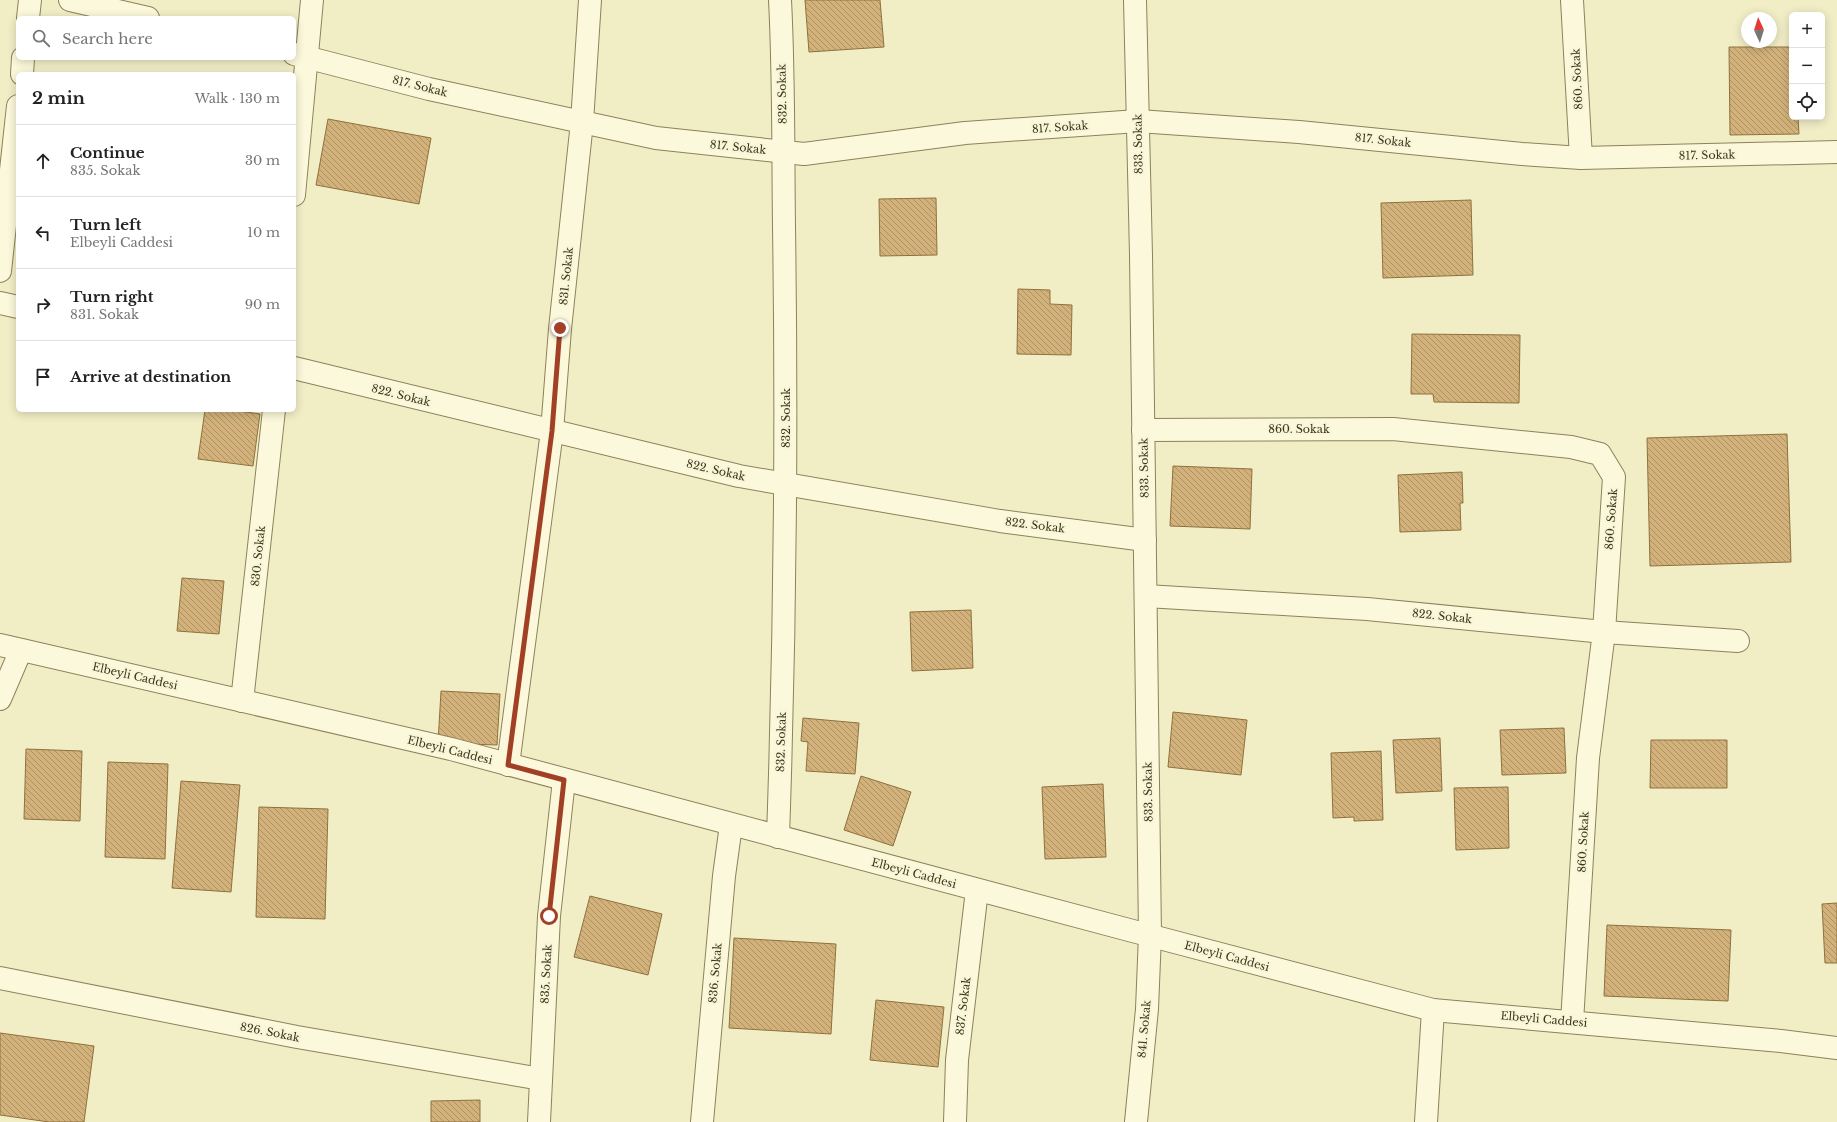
<!DOCTYPE html>
<meta charset="utf-8">
<style>
:root{--surface:#fff;--page:#f6f6f6;--text:#222;--muted:#767676;--line:#e0e0e0}
body{margin:0;font-family:"Libre Baskerville",serif;background:var(--page);color:var(--text)}
.controls{position:absolute;right:12px;top:12px;display:grid;overflow:hidden;border-radius:6px;box-shadow:0 2px 10px #0003}
.controls button{width:36px;height:36px;display:grid;place-items:center;padding:0;border:0;border-bottom:1px solid var(--line);background:var(--surface);color:var(--text);font:20px sans-serif}
.compass{position:absolute;left:1741px;top:12px;width:36px;height:36px;border-radius:50%;background:var(--surface);box-shadow:0 2px 10px #0003;rotate:356deg}
.stop{position:absolute;width:12px;height:12px;margin:-9px;border:3px solid #a24026;border-radius:50%;background:#fff}
.stop.end{background:#a24026;border-color:#fff;box-shadow:0 1px 4px #0008}
.list{margin:0;padding:0;list-style:none}
h2{display:flex;justify-content:space-between;align-items:center;height:52px;margin:0;padding:0 16px;font-size:17px}
h2 small{font-size:13px;font-weight:400;color:var(--muted)}
.list li{display:grid;grid-template-columns:26px 1fr auto;gap:12px;align-items:center;box-sizing:border-box;height:72px;padding:0 16px;border-top:1px solid var(--line)}
.list b{display:block;font-size:15px;white-space:nowrap}
.list p{margin:0;font-size:13px;white-space:nowrap;color:var(--muted)}
.list em{font-size:13px;font-style:normal;color:var(--muted)}
.icon{flex:none;width:22px;height:22px;fill:none;stroke:currentColor;stroke-width:2;stroke-linecap:round;stroke-linejoin:round}
.map{position:relative;flex:none;width:1837px;height:1122px;overflow:hidden}
.search{position:absolute;background:var(--surface);box-shadow:0 2px 10px #0003;left:16px;top:16px;width:280px;height:44px;display:flex;align-items:center;gap:10px;box-sizing:border-box;padding:0 14px;border-radius:6px;color:var(--muted);font-size:15px}
.panel{position:absolute;background:var(--surface);box-shadow:0 2px 10px #0003;left:16px;top:72px;width:280px;height:340px;border-radius:6px}
.map>svg:first-child{display:block}
.building{fill:url(#building-back-hatch);stroke:#8f703e}
.lines{fill:none;stroke-linecap:round;stroke-linejoin:round}
.minor-casing{stroke:#8e815a;stroke-width:24}
.tertiary-casing{stroke:#8e815a;stroke-width:24}
.minor{stroke:#fbf8db;stroke-width:22}
.tertiary{stroke:#fbf8db;stroke-width:22}
.route{stroke:#a24026;stroke-width:5}
.labels{text-anchor:middle;stroke-width:4;stroke-linejoin:round;paint-order:stroke}
.street-label{font-size:11px;fill:#3e351f;stroke:#f8f6d7}
</style>
<div class="map">
<svg width="1837" height="1122" viewBox="0 0 1837 1122">
<defs>
<pattern id="building-back-hatch" width="6" height="6" patternUnits="userSpaceOnUse"><rect width="6" height="6" fill="#d2b27a"/><path d="M-1 5l2 2M0 0l6 6M5-1l2 2" fill="none" stroke="#ac9263"/></pattern>
</defs>
<rect width="100%" height="100%" fill="#f1eec6"/>
<!-- building -->
<g class="building">
<path d="M 805,0 L 880,0 L 884,47 L 809,52 Z"/>
<path d="M 1729,47 L 1792,47 L 1792,117 L 1798,117 L 1799,134 L 1730,135 Z"/>
<path d="M 328,119 L 431,138 L 419,204 L 316,185 Z"/>
<path d="M 936,198 L 937,255 L 880,256 L 879,199 Z"/>
<path d="M 1471,200 L 1473,275 L 1383,278 L 1381,203 Z"/>
<path d="M 1018,289 L 1050,290 L 1050,304 L 1072,305 L 1071,355 L 1017,354 Z"/>
<path d="M 1412,334 L 1520,335 L 1519,403 L 1434,402 L 1433,394 L 1411,394 Z"/>
<path d="M 205,410 L 232,410 L 260,414 L 253,466 L 198,459 Z"/>
<path d="M 1787,434 L 1791,562 L 1650,566 L 1647,438 Z"/>
<path d="M 1173,466 L 1252,469 L 1250,529 L 1170,526 Z"/>
<path d="M 1462,472 L 1463,503 L 1460,503 L 1461,530 L 1400,532 L 1398,475 Z"/>
<path d="M 182,578 L 224,581 L 219,634 L 177,631 Z"/>
<path d="M 971,610 L 973,668 L 912,671 L 910,612 Z"/>
<path d="M 441,691 L 500,694 L 497,745 L 438,743 Z"/>
<path d="M 1173,712 L 1247,720 L 1241,775 L 1168,767 Z"/>
<path d="M 803,718 L 859,723 L 855,774 L 806,771 L 808,742 L 801,741 Z"/>
<path d="M 1564,728 L 1566,773 L 1502,775 L 1500,730 Z"/>
<path d="M 1440,738 L 1442,791 L 1396,793 L 1393,740 Z"/>
<path d="M 1651,740 L 1727,740 L 1727,788 L 1650,788 Z"/>
<path d="M 26,749 L 82,751 L 80,821 L 24,819 Z"/>
<path d="M 1381,751 L 1383,820 L 1354,821 L 1354,817 L 1333,818 L 1331,753 Z"/>
<path d="M 108,762 L 168,764 L 165,859 L 105,857 Z"/>
<path d="M 861,776 L 911,792 L 893,846 L 844,830 Z"/>
<path d="M 181,781 L 240,785 L 231,892 L 172,888 Z"/>
<path d="M 1103,784 L 1106,857 L 1045,859 L 1042,787 Z"/>
<path d="M 1508,787 L 1509,848 L 1456,850 L 1454,788 Z"/>
<path d="M 259,807 L 328,809 L 325,919 L 256,917 Z"/>
<path d="M 590,896 L 662,914 L 648,975 L 574,957 Z"/>
<path d="M 1837,903 L 1837,963 L 1825,963 L 1822,904 Z"/>
<path d="M 1607,925 L 1731,930 L 1728,1001 L 1604,996 Z"/>
<path d="M 734,938 L 836,944 L 831,1034 L 729,1028 Z"/>
<path d="M 876,1000 L 944,1007 L 938,1067 L 870,1060 Z"/>
<path d="M 0,1033 L 94,1046 L 84,1122 L 49,1122 L 0,1115 Z"/>
<path d="M 480,1100 L 480,1122 L 431,1122 L 431,1101 Z"/>
</g>
<g class="lines">
<defs>
<g id="minor">
<path d="M 70,0 L 148,18"/>
<path d="M 1135,0 L 1141,255 L 1150,935 L 1147,1009 L 1136,1122"/>
<path d="M 1572,0 L 1581,158"/>
<path d="M 28,18 L 30,0"/>
<path d="M 294,54 L 429,89 L 656,138 L 804,154 L 965,133 L 1138,121 L 1299,132 L 1522,154 L 1581,158 L 1837,152"/>
<path d="M 22,74 L 23,58"/>
<path d="M 294,195 L 312,0"/>
<path d="M 0,271 L 18,106"/>
<path d="M 0,303 L 18,307"/>
<path d="M 294,368 L 739,476 L 1000,521 L 1145,540"/>
<path d="M 1143,430 L 1393,429 L 1571,447 L 1600,454 L 1614,477 L 1604,632 L 1588,758 L 1572,1022"/>
<path d="M 1146,596 L 1367,609 L 1604,632 L 1738,641"/>
<path d="M 0,699 L 21,650"/>
<path d="M 242,701 L 274,410"/>
<path d="M 508,765 L 552,431 L 560,329 L 582,122 L 590,0"/>
<path d="M 778,837 C 785,633 787,430 784,227 C 783,152 784,75 780,0"/>
<path d="M 0,978 L 297,1037 L 541,1079"/>
<path d="M 539,1122 L 549,916 L 564,780"/>
<path d="M 702,1122 L 724,876 L 731,825"/>
<path d="M 955,1122 L 957,1060 L 977,890"/>
<path d="M 1426,1122 L 1433,1010"/>
</g>
<path id="tertiary" d="M 0,645 L 451,749 L 1129,930 L 1433,1010 L 1781,1041 L 1837,1048"/>
</defs>
<!-- minor casing -->
<use href="#minor" class="minor-casing"/>
<!-- tertiary casing -->
<use href="#tertiary" class="tertiary-casing"/>
<!-- minor -->
<use href="#minor" class="minor"/>
<!-- tertiary -->
<use href="#tertiary" class="tertiary"/>
</g>
<g class="lines">
<!-- route -->
<path class="route" d="M 549,916 L 564,780 L 508,765 L 552,431 L 560,328"/>
</g>
<g class="labels">
<!-- street labels -->
<g class="street-label">
<text transform="translate(1577 79) rotate(-93)" y="4">860. Sokak</text>
<text transform="translate(420 86) rotate(14)" y="4">817. Sokak</text>
<text transform="translate(782 94) rotate(-91)" y="4">832. Sokak</text>
<text transform="translate(1060 127) rotate(-4)" y="4">817. Sokak</text>
<text transform="translate(1383 140) rotate(6)" y="4">817. Sokak</text>
<text transform="translate(1138 144) rotate(-91)" y="4">833. Sokak</text>
<text transform="translate(738 147) rotate(6)" y="4">817. Sokak</text>
<text transform="translate(1707 155) rotate(-1)" y="4">817. Sokak</text>
<text transform="translate(566 276) rotate(-84)" y="4">831. Sokak</text>
<text transform="translate(401 395) rotate(14)" y="4">822. Sokak</text>
<text transform="translate(786 418) rotate(-90)" y="4">832. Sokak</text>
<text x="1299" y="433">860. Sokak</text>
<text transform="translate(1144 468) rotate(-91)" y="4">833. Sokak</text>
<text transform="translate(716 470) rotate(13)" y="4">822. Sokak</text>
<text transform="translate(1611 519) rotate(-86)" y="4">860. Sokak</text>
<text transform="translate(1035 525) rotate(7)" y="4">822. Sokak</text>
<text transform="translate(258 556) rotate(-84)" y="4">830. Sokak</text>
<text transform="translate(1442 616) rotate(6)" y="4">822. Sokak</text>
<text transform="translate(135 676) rotate(13)" y="4">Elbeyli Caddesi</text>
<text transform="translate(781 742) rotate(-88)" y="4">832. Sokak</text>
<text transform="translate(450 750) rotate(14)" y="4">Elbeyli Caddesi</text>
<text transform="translate(1148 792) rotate(-91)" y="4">833. Sokak</text>
<text transform="translate(1583 842) rotate(-87)" y="4">860. Sokak</text>
<text transform="translate(914 873) rotate(15)" y="4">Elbeyli Caddesi</text>
<text transform="translate(1227 956) rotate(15)" y="4">Elbeyli Caddesi</text>
<text transform="translate(715 973) rotate(-85)" y="4">836. Sokak</text>
<text transform="translate(546 974) rotate(-87)" y="4">835. Sokak</text>
<text transform="translate(963 1006) rotate(-83)" y="4">837. Sokak</text>
<text transform="translate(1544 1019) rotate(5)" y="4">Elbeyli Caddesi</text>
<text transform="translate(1144 1029) rotate(-85)" y="4">841. Sokak</text>
<text transform="translate(270 1032) rotate(11)" y="4">826. Sokak</text>
</g>
</g>
</svg>
<div class="controls">
<button>+</button>
<button>−</button>
<button><svg class="icon" aria-label="locate" viewBox="0 0 24 24"><circle cx="12" cy="12" r="6"/><path d="M12 2v4M12 18v4M2 12h4M18 12h4"/></svg></button>
</div>
<svg class="compass" viewBox="-18 -18 36 36"><path d="M0-13l5 13h-10z" fill="#e53935"/><path d="M0 13l5-13h-10z" fill="#767676"/></svg>
<div class="stop" style="left:549px;top:916px"></div>
<div class="stop end" style="left:560px;top:328px"></div>
<div class="search"><svg class="icon" aria-label="search" viewBox="0 0 24 24"><circle cx="10" cy="10" r="6"/><path d="M15 15l6 6"/></svg>Search here</div>
<section class="panel">
<h2>2 min<small>Walk · 130 m</small></h2>
<ul class="list">
<li><svg class="icon" aria-label="ahead" viewBox="0 0 24 24"><path d="M12 20V5M6 11l6-6 6 6"/></svg><div><b>Continue</b><p>835. Sokak</p></div><em>30 m</em></li>
<li><svg class="icon" aria-label="left" viewBox="0 0 24 24"><path d="M17 20v-9H6M10 6l-5 5 5 5"/></svg><div><b>Turn left</b><p>Elbeyli Caddesi</p></div><em>10 m</em></li>
<li><svg class="icon" aria-label="right" viewBox="0 0 24 24"><path d="M7 20v-9h11M14 6l5 5-5 5"/></svg><div><b>Turn right</b><p>831. Sokak</p></div><em>90 m</em></li>
<li><svg class="icon" aria-label="arrive" viewBox="0 0 24 24"><path d="M6 21V4h12l-3 4 3 4H6"/></svg><div><b>Arrive at destination</b></div></li>
</ul>
</section>
</div>
